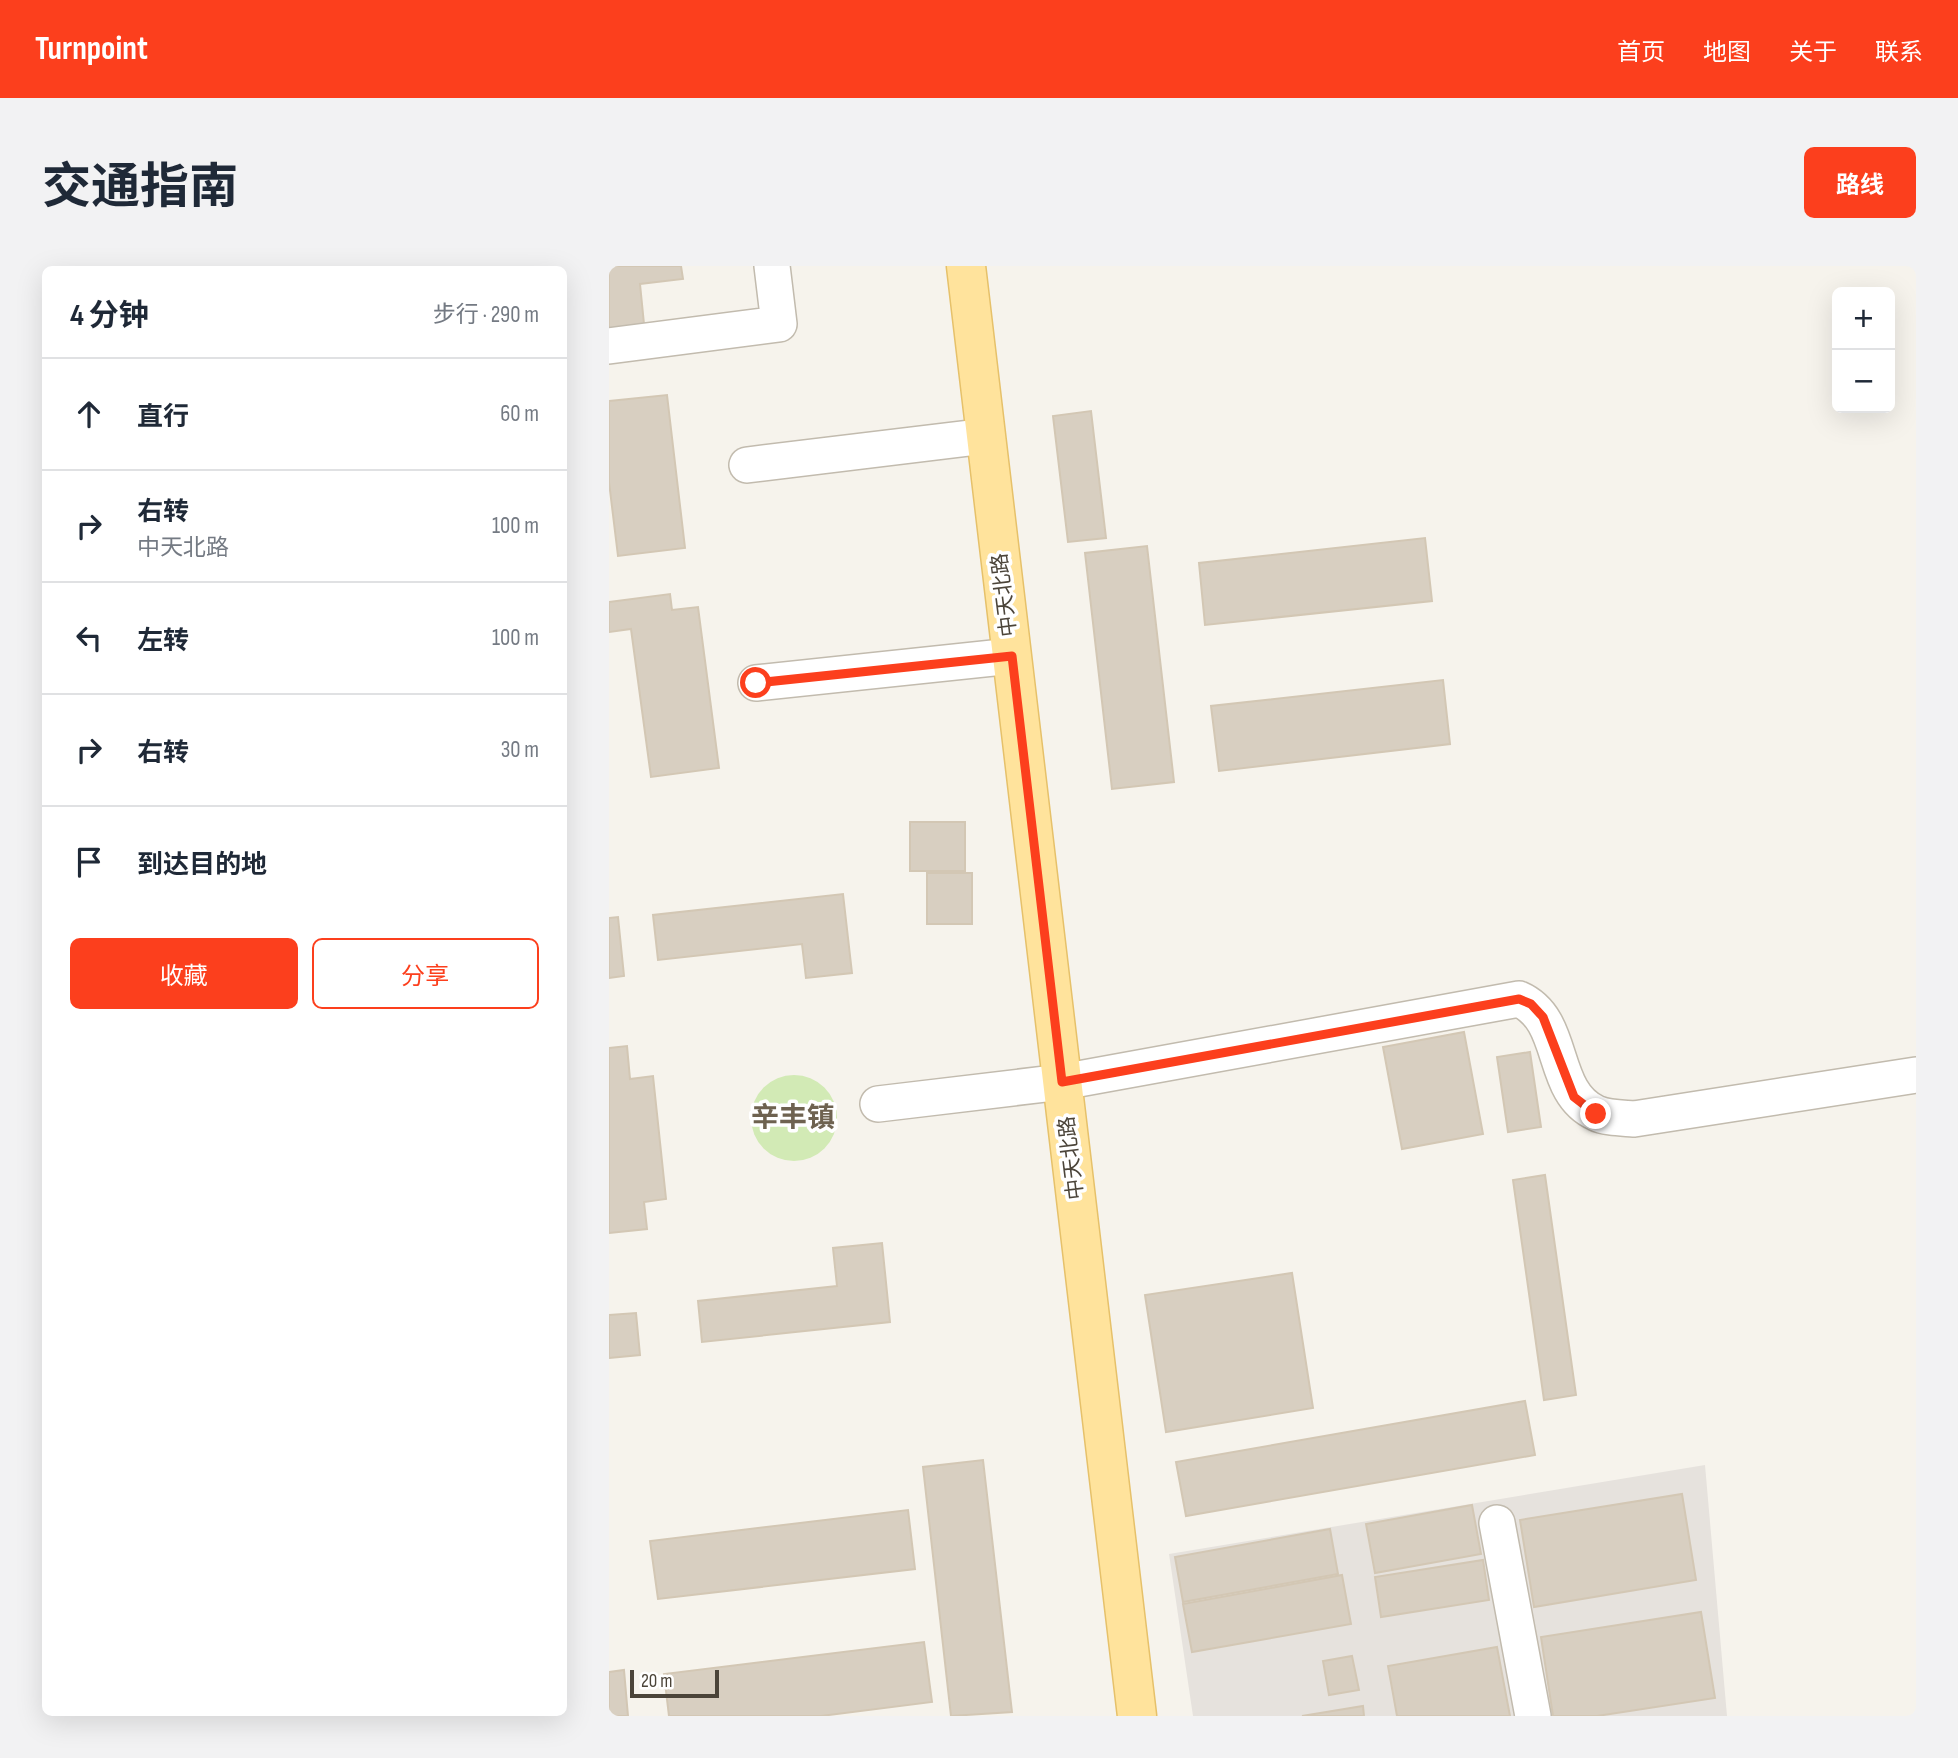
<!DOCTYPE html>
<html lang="zh">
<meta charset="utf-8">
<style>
:root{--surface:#fff;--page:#f2f2f3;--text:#1f2937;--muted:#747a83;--line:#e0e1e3;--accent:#fc3f1d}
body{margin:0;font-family:"Sofia Sans Condensed","Noto Sans SC",sans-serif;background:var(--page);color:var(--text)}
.controls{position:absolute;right:21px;top:21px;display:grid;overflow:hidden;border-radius:10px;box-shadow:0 7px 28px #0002}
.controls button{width:63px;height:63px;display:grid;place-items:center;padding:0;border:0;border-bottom:2px solid var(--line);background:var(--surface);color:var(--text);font:35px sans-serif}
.scale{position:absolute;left:21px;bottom:18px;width:89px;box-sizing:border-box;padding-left:7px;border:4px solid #4b4439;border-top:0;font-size:19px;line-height:24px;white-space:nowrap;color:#4b4439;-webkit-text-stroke:5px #fff;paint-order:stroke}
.stop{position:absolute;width:21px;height:21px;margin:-16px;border:5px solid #fc3f1d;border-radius:50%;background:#fff}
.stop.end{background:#fc3f1d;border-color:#fff;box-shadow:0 2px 7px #0008}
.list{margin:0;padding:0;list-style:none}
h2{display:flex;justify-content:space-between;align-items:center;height:91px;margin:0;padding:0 28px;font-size:30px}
h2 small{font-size:23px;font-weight:400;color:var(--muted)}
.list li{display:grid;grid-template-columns:46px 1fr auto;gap:21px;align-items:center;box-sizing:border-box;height:112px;padding:0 28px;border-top:2px solid var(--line)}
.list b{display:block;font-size:26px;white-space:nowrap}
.list p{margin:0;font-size:23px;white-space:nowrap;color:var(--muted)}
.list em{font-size:23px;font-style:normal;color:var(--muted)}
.actions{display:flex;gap:14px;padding:21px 28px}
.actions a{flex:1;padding:16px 0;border:2px solid var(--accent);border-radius:10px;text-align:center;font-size:24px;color:var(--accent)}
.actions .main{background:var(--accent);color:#fff}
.icon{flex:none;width:38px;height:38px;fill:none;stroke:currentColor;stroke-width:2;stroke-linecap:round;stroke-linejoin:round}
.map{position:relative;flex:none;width:1307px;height:1450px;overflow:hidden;border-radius:10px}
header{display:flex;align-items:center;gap:42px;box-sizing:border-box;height:98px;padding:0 35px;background:var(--accent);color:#fff}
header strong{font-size:33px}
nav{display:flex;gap:38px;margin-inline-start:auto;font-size:24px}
.intro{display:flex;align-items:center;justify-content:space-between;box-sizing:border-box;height:168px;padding:0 42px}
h1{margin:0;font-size:49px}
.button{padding:18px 32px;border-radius:10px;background:var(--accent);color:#fff;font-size:24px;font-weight:700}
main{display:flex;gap:42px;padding:0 42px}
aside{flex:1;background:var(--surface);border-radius:10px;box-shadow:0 7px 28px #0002}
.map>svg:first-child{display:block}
.industrial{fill:#e6e2dd}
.green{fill:#d2eab5}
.building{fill:#d8cfc1;stroke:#d3c7b4;stroke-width:2}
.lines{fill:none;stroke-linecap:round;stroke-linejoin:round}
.minor-casing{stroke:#c2bbae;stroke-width:38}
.major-casing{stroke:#e6c16a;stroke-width:41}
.minor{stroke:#fff;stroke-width:35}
.major{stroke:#ffe39c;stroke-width:38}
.route{stroke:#fc3f1d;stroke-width:9}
.labels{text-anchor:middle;stroke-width:7;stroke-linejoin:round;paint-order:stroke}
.street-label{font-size:21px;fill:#4b4439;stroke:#fff}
.district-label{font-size:28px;font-weight:bold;fill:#6e6250;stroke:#fff}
</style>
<header>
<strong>Turnpoint</strong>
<nav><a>首页</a><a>地图</a><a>关于</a><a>联系</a></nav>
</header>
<div class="intro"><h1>交通指南</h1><a class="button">路线</a></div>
<main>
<aside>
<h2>4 分钟<small>步行 · 290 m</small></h2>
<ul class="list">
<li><svg class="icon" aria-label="ahead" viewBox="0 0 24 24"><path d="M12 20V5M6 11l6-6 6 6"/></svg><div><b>直行</b></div><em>60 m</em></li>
<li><svg class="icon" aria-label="right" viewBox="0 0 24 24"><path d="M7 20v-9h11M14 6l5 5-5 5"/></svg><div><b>右转</b><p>中天北路</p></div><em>100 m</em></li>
<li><svg class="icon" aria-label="left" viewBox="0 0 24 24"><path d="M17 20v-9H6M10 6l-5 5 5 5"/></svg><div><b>左转</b></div><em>100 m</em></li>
<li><svg class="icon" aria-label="right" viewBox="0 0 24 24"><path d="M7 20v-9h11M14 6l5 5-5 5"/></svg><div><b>右转</b></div><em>30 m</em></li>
<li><svg class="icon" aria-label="arrive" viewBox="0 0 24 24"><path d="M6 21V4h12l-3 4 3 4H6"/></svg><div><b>到达目的地</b></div></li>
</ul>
<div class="actions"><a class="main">收藏</a><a>分享</a></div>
</aside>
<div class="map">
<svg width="1307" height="1450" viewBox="0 0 1307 1450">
<rect width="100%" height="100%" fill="#f6f3ec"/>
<!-- industrial -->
<path class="industrial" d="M 1096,1199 L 1118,1450 L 584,1450 L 560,1288 Z"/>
<!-- green -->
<circle class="green" cx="185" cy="852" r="43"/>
<!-- building -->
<g class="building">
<path d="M 0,0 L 72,0 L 74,13 L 31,18 L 36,68 L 0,72 Z"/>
<path d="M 58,129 L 76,282 L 9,290 L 0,216 L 0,135 Z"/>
<path d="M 482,145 L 497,272 L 459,276 L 444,150 Z"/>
<path d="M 816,272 L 823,335 L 596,359 L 590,297 Z"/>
<path d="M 538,280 L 565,516 L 503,523 L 476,287 Z"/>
<path d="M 61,328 L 63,344 L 89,341 L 110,502 L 42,511 L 22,363 L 0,366 L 0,336 Z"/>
<path d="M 834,414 L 841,478 L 610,505 L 602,440 Z"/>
<rect x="301" y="556" width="55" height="49"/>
<rect x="318" y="607" width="45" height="51"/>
<path d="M 234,628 L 243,707 L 197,712 L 193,678 L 49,694 L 44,649 Z"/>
<path d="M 9,651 L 15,710 L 0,712 L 0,652 Z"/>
<path d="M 855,766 L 874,868 L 793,883 L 774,781 Z"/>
<path d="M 18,780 L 21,813 L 44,810 L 57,933 L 35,936 L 38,963 L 0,967 L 0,782 Z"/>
<path d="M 921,786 L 932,861 L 899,866 L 888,791 Z"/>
<path d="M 936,909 L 967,1129 L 935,1134 L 904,914 Z"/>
<path d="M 273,977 L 281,1056 L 93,1076 L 89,1035 L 228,1020 L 224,982 Z"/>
<path d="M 683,1007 L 704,1142 L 557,1166 L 536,1029 Z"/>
<path d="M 27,1047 L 31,1089 L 0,1092 L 0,1049 Z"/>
<path d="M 916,1135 L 926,1189 L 577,1250 L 567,1196 Z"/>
<path d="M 374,1194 L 403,1446 L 342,1450 L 314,1201 Z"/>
<path d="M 1073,1228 L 1087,1314 L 925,1341 L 911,1254 Z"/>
<path d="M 863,1239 L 872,1288 L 766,1307 L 757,1258 Z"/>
<path d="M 299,1244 L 306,1303 L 49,1333 L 41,1275 Z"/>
<path d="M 721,1263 L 729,1308 L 574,1336 L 566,1291 Z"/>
<path d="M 874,1294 L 880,1334 L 772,1351 L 766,1311 Z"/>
<path d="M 733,1309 L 742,1358 L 583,1386 L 574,1338 Z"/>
<path d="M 1092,1346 L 1106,1432 L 988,1450 L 944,1450 L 932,1371 Z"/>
<path d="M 315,1376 L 323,1436 L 212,1450 L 60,1450 L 55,1408 Z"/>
<path d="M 888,1381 L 901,1450 L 788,1450 L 779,1400 Z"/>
<path d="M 743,1390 L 750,1424 L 720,1429 L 714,1395 Z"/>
<path d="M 15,1404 L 19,1450 L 0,1450 L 0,1406 Z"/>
<path d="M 754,1440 L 755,1450 L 693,1450 Z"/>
</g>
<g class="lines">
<defs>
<g id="minor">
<path d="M 0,80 L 170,58 L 163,0"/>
<path d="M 138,199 L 377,170"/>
<path d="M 147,417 L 403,390"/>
<path d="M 269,838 L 453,816 L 910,733 C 958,754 940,826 987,847 C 997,852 1013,852 1025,853 L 1307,809"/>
<path d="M 888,1257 L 924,1450"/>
</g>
<path id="major" d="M 357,0 L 528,1450"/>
</defs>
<!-- minor casing -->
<use href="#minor" class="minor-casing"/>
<!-- major casing -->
<use href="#major" class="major-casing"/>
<!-- minor -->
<use href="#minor" class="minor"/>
<!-- major -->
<use href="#major" class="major"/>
</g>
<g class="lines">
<!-- route -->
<path class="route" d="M 147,417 L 403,390 L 453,816 L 910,733 L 922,738 L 934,751 L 965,831 L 987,848"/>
</g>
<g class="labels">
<!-- street labels -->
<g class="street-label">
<text transform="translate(395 329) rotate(-97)" y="7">中天北路</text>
<text transform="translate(462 892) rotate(-97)" y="7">中天北路</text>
</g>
<!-- district labels -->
<g class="district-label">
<text x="184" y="861">辛丰镇</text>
</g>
</g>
</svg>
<div class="controls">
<button>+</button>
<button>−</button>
</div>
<div class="scale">20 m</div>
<div class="stop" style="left:147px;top:417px"></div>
<div class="stop end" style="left:987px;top:848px"></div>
</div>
</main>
